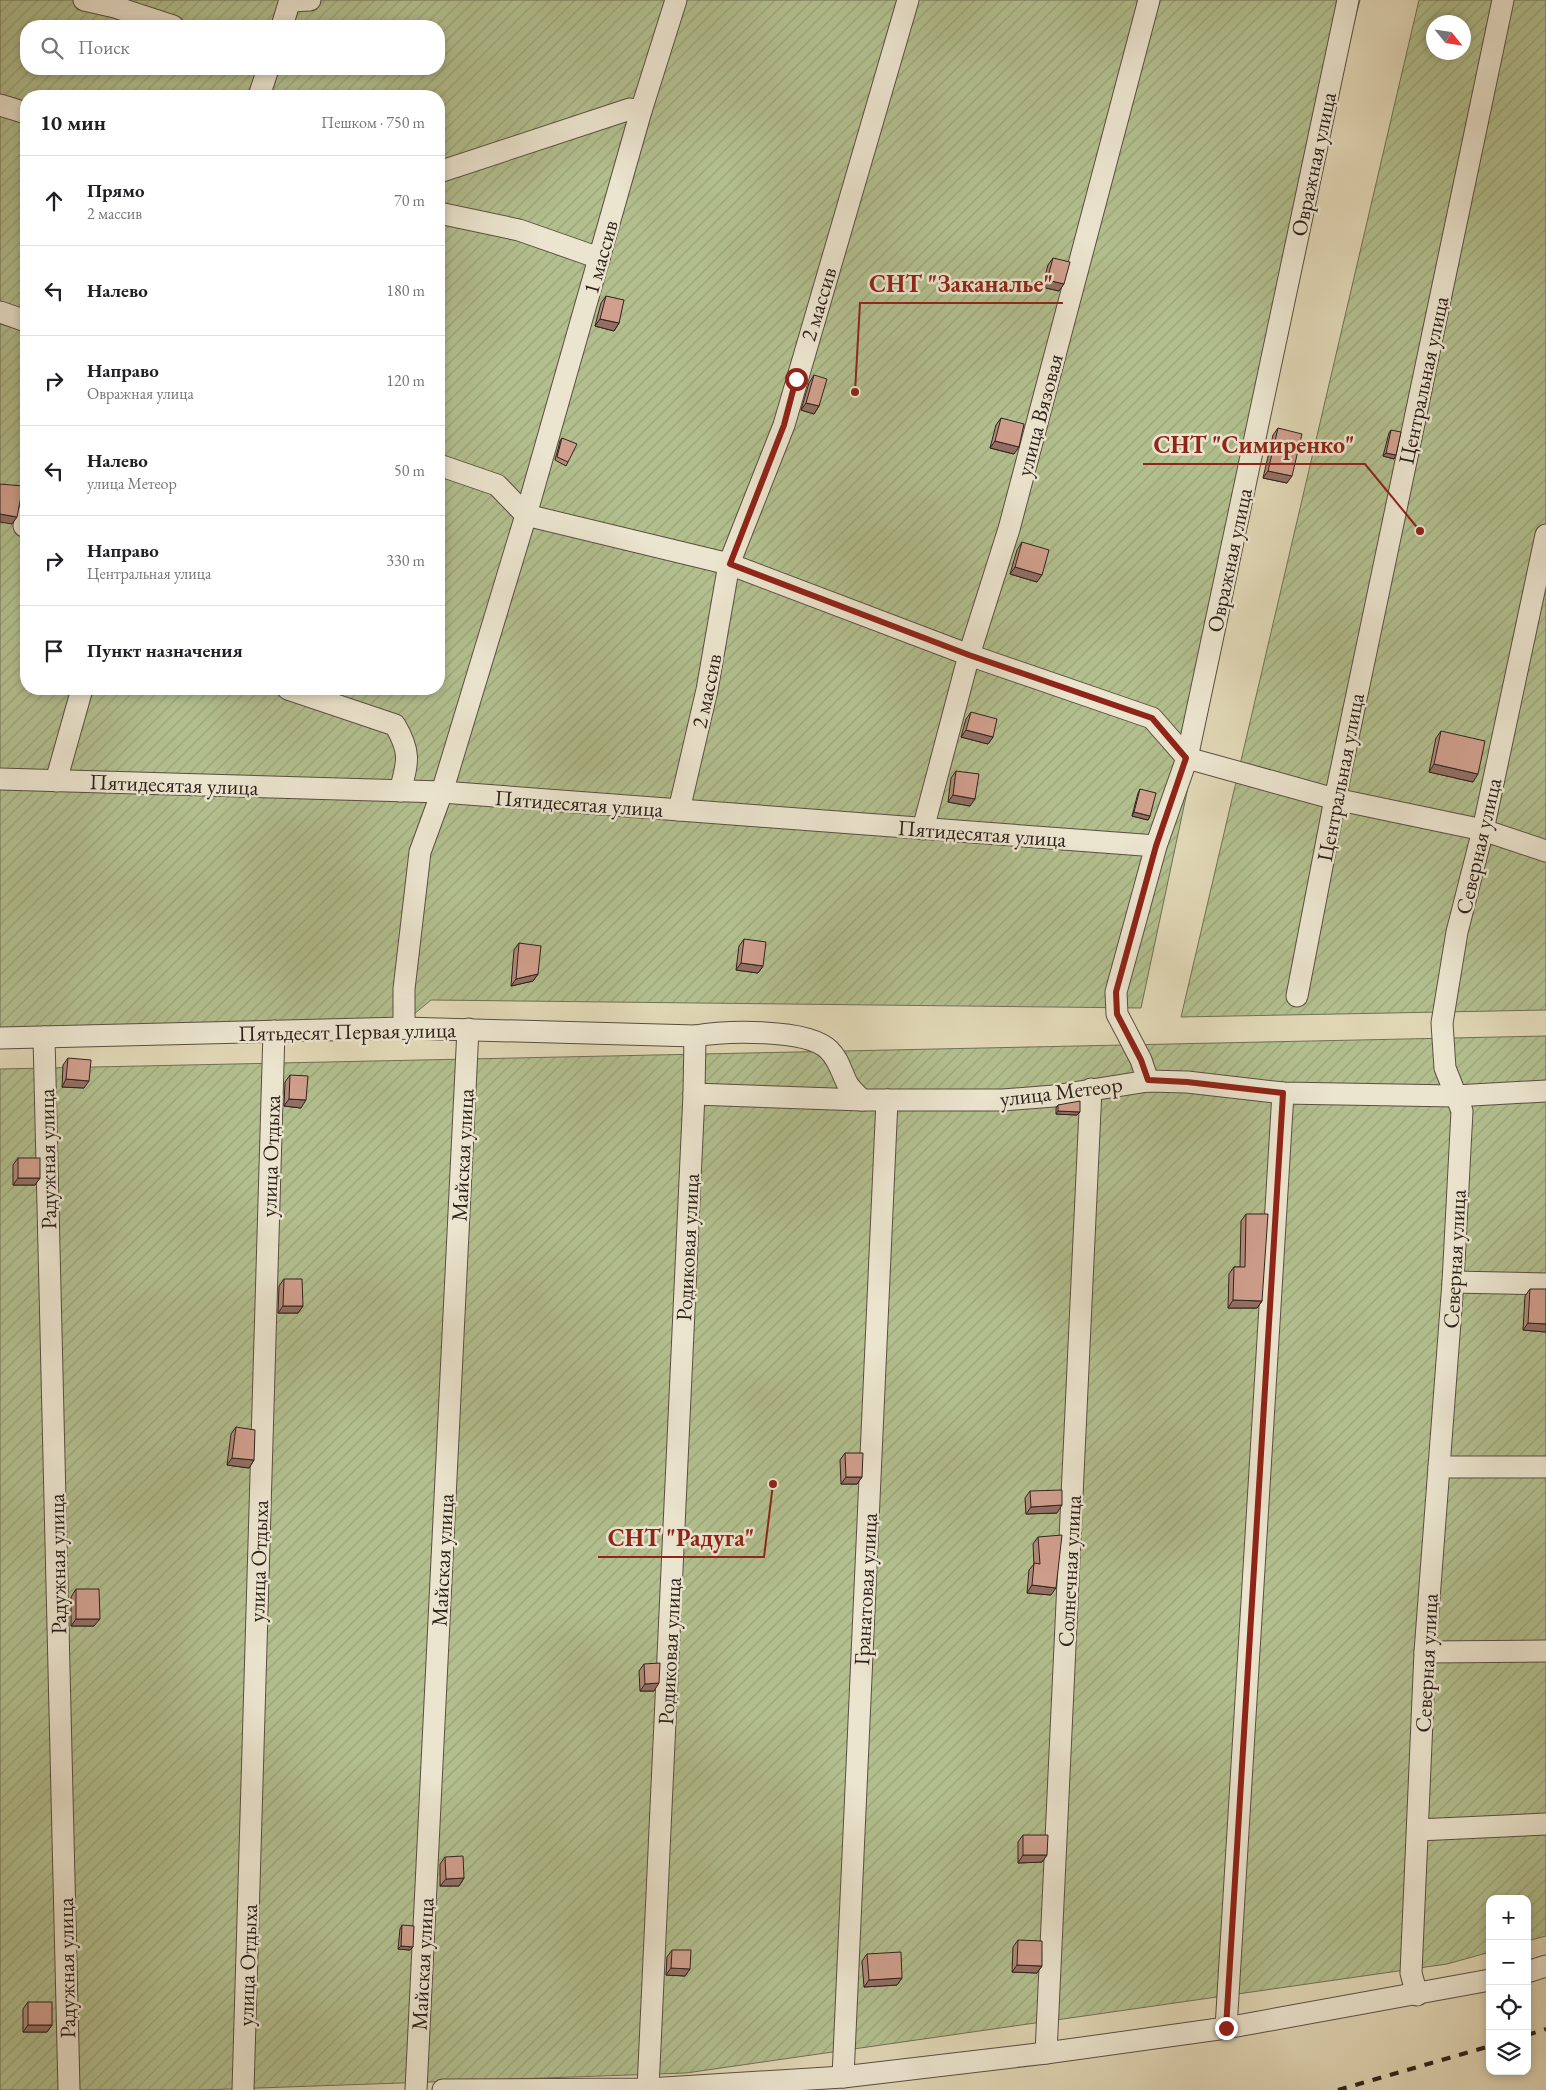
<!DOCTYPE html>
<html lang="ru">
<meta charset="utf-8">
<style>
:root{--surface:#fff;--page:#f2f2f2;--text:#202124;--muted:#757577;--line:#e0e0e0}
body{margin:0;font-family:"EB Garamond",serif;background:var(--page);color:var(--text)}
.controls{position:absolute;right:15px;bottom:15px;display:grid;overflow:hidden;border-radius:10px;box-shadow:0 2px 8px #0003}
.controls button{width:45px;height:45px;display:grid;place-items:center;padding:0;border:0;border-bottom:1px solid var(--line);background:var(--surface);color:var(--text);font:25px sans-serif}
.compass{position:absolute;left:1426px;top:15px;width:45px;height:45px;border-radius:50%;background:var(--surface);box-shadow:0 2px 8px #0003;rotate:120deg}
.stop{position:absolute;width:15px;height:15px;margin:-11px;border:4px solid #8f2418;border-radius:50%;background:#fff}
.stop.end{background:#8f2418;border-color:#fff;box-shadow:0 1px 5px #0008}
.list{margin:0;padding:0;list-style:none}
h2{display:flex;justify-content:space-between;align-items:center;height:65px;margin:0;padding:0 20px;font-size:21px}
h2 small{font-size:16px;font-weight:400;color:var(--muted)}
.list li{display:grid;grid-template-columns:32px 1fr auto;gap:15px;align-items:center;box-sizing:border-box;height:90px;padding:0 20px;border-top:1px solid var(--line)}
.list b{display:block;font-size:19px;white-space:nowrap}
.list p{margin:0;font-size:16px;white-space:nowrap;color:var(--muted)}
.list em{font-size:16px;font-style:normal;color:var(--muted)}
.icon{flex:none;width:28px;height:28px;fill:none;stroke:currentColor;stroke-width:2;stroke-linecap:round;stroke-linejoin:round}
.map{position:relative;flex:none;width:1546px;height:2090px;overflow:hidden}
.search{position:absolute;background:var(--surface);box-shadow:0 2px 8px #0003;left:20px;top:20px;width:425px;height:55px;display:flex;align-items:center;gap:12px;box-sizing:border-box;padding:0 18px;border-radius:20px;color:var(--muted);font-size:19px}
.panel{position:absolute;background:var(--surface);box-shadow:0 2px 8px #0003;left:20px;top:90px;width:425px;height:605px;border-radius:20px}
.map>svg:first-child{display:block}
.garden{fill:url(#garden-furrows);stroke:#707054;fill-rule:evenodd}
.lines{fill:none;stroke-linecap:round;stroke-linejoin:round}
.minor-casing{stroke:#5a4e42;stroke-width:23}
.minor{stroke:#ebe4ce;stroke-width:21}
.rail{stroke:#2e211c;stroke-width:4;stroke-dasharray:9 9;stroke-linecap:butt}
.wall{fill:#b38979;stroke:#2e211c}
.shaded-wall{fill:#926f63;stroke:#2e211c}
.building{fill:#d09f8d;stroke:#2e211c}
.route{stroke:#8f2418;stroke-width:6}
.labels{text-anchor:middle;stroke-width:5;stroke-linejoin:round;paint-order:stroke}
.street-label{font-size:22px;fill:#2e211c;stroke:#ebe4ce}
.leader{fill:none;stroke:#8f2418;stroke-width:2}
.callout-dot{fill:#8f2418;stroke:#ebe4ce;stroke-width:2}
.callout-label{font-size:24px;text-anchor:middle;font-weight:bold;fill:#8f2418;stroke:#ebe4ce;stroke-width:5;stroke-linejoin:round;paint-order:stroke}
</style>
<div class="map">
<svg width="1546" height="2090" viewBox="0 0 1546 2090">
<defs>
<pattern id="garden-furrows" width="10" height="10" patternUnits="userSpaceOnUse" patternTransform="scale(1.25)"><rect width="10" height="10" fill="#b2be8d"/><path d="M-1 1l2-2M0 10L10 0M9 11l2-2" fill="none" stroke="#99a379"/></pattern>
</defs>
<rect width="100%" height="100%" fill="#e0d6b4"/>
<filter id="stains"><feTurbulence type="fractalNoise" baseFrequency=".004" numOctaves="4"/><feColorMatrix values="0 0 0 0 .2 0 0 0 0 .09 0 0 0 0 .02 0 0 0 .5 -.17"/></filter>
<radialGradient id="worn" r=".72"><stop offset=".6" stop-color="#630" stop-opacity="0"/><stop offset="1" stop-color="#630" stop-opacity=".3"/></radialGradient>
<!-- garden -->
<g class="garden">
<path d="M 0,0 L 1360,0 L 1338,83 L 1141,1008 L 431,1000 L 386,1037 L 0,1046 ZM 26,26 L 439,26 L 439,69 L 26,69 ZM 26,96 L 439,96 L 439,689 L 26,689 Z"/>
<path d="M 1419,0 L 1546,0 L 1546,1010 L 1181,1017 ZM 1434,22 L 1464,22 L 1464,52 L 1434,52 Z"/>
<path d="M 1546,1036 L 1546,1936 L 1527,1941 L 1527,1899 L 1490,1899 L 1490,1952 L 1447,1964 L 686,2073 L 201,2090 L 0,2090 L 0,1069 Z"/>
</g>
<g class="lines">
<defs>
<g id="minor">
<path d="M 84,0 L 115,7 L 173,26"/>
<path d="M 290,1 L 310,0"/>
<path d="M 282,26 L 290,0"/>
<path d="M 259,96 L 268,69"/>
<path d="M 0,105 L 26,113"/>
<path d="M 439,172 L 630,109 L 641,111"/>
<path d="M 439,213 L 519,230 L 599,258"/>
<path d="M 0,312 L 26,321"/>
<path d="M 439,465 L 497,485 L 526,515 L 729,564 L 969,655 L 1152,718 L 1187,758 L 1335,799 L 1483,830 L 1546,851"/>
<path d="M 24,526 L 26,516"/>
<path d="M 288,689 L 395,725 C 411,752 408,762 400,791"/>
<path d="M 0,779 L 442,792 L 1156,846"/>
<path d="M 56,781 L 82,689"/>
<path d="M 679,810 L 707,690 L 729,564 L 784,425 L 908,0"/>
<path d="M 923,829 L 969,655 L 1009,529 L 1149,0"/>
<path d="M 1297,996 L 1335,799 L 1503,0"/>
<path d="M 404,1028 L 404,989 L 420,852 L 442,792 L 526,515 L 641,111 L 676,0"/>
<path d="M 695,1036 L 694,1094 L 862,1100 L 1003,1100 L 1054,1096 L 1148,1081 L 1187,1082 L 1283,1093 L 1455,1096 L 1546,1091"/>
<path d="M 44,1037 L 69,2090"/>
<path d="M 0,1038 L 404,1028 L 695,1036 C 724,1031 807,1028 829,1050 C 839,1060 841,1071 847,1083 C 850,1089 857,1095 862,1100"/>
<path d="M 1148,1081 L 1141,1060 L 1117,1014 L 1116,992 L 1156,846 L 1187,758 L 1348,0"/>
<path d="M 1453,1282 L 1546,1284"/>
<path d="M 1439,1467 L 1546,1467"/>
<path d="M 1425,1652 L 1546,1651"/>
<path d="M 1418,1830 L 1546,1824"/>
<path d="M 1527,1972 L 1546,1966"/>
<path d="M 1417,1995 L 1411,1973 L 1425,1652 L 1453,1282 L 1462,1111 L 1445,1068 L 1442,1023 L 1457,932 L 1483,830 L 1546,535"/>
<path d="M 1226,2028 L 1283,1093"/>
<path d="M 1046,2053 L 1091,1089"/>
<path d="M 843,2077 L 887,1100"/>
<path d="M 648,2089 L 694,1094"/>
<path d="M 243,2090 L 274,1031"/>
<path d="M 416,2090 L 468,1029"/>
<path d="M 443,2090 L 648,2089 L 843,2077 L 1046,2053 L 1226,2028 L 1490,1980"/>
</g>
</defs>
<!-- minor casing -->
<use href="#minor" class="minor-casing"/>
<!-- minor -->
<use href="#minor" class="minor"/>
<!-- rail -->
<g class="rail">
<path d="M 1527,2035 L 1546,2029"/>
<path d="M 1338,2090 L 1490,2046"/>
</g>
</g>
<!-- wall -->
<g class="wall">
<path d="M 1053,258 L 1059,291 L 1042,287 L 1048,265 Z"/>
<path d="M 606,296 L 619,323 L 614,331 L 595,326 L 601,303 Z"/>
<path d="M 814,375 L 819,406 L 814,414 L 801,410 L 809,383 Z"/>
<path d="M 1001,418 L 1014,454 L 990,448 L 996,425 Z"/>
<path d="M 1278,428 L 1287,483 L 1263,478 L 1273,435 Z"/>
<path d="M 1391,430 L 1394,459 L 1383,456 L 1389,433 Z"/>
<path d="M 562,438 L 568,462 L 566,466 L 555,460 L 560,441 Z"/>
<path d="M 1022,542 L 1037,582 L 1010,574 L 1017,550 Z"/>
<path d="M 971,712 L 993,737 L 988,744 L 961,737 L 966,719 Z"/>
<path d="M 1441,731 L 1473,782 L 1429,772 L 1436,738 Z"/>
<path d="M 956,771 L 970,806 L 948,802 L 951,778 Z"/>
<path d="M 1140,789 L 1150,816 L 1148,820 L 1132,816 L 1138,793 Z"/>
<path d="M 744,939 L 763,966 L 758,973 L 736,970 L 739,946 Z"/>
<path d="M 519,943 L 538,974 L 533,981 L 511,986 L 514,950 Z"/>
<path d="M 68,1058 L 84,1088 L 62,1087 L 63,1065 Z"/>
<path d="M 290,1075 L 301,1108 L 284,1106 L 285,1082 Z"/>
<path d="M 1058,1105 L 1080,1112 L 1077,1115 L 1056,1114 L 1056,1108 Z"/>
<path d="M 18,1158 L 40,1178 L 35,1185 L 13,1185 L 13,1165 Z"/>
<path d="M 1246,1214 L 1262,1301 L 1257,1308 L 1228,1308 L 1229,1274 L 1234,1267 L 1240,1267 L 1241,1221 Z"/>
<path d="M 284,1279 L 303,1306 L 298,1313 L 278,1313 L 279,1286 Z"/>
<path d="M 1530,1289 L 1546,1332 L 1523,1330 L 1525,1296 Z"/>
<path d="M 236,1427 L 254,1460 L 249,1468 L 227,1465 L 231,1434 Z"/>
<path d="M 845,1453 L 862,1477 L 857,1484 L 841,1484 L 840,1460 Z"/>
<path d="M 1030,1491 L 1057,1513 L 1026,1514 L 1025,1498 Z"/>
<path d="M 1038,1537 L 1051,1595 L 1027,1593 L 1029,1570 L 1034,1564 L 1033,1544 Z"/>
<path d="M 76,1589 L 94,1626 L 71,1626 L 71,1597 Z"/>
<path d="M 644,1664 L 654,1691 L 640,1691 L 639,1671 Z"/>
<path d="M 1023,1835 L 1047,1855 L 1042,1862 L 1018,1863 L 1018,1842 Z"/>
<path d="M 445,1857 L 464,1878 L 459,1886 L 440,1886 L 440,1864 Z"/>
<path d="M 402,1925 L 413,1947 L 410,1950 L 398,1949 L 400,1929 Z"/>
<path d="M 1018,1940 L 1042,1966 L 1037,1973 L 1012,1972 L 1013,1947 Z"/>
<path d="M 672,1950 L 690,1969 L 685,1976 L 666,1975 L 667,1957 Z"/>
<path d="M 867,1954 L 902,1978 L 897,1985 L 864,1987 L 862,1961 Z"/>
<path d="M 28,2002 L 52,2025 L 47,2032 L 23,2032 L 23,2009 Z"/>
</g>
<!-- shaded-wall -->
<g class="shaded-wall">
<path d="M 1047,280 L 1064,284 L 1059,291 L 1042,287 Z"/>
<path d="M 600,319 L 619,323 L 614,331 L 595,326 Z"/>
<path d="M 806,403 L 819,406 L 814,414 L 801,410 Z"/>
<path d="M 995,441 L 1019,447 L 1014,454 L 990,448 Z"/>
<path d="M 1386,453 L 1396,455 L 1394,459 L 1383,456 Z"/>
<path d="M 1268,471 L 1292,476 L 1287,483 L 1263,478 Z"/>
<path d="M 0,514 L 17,517 L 12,524 L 0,522 Z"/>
<path d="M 1015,567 L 1042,575 L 1037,582 L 1010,574 Z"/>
<path d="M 966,730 L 993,737 L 988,744 L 961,737 Z"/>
<path d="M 1434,764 L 1478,774 L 1473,782 L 1429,772 Z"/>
<path d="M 953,795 L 975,799 L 970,806 L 948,802 Z"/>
<path d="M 1134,812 L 1150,816 L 1148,820 L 1132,816 Z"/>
<path d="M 741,963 L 763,966 L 758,973 L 736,970 Z"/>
<path d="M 538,974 L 533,981 L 511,986 L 516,979 Z"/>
<path d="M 66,1079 L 89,1081 L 84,1088 L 62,1087 Z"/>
<path d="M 289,1099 L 306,1100 L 301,1108 L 284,1106 Z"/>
<path d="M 1058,1111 L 1080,1112 L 1077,1115 L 1056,1114 Z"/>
<path d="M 18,1178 L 40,1178 L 35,1185 L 13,1185 Z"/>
<path d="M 1233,1300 L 1262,1301 L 1257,1308 L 1228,1308 Z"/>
<path d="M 283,1306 L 303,1306 L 298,1313 L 278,1313 Z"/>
<path d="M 1528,1323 L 1546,1324 L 1546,1332 L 1523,1330 Z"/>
<path d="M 232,1458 L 254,1460 L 249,1468 L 227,1465 Z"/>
<path d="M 846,1477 L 862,1477 L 857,1484 L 841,1484 Z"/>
<path d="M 1062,1505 L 1057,1513 L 1026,1514 L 1031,1507 Z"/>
<path d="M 1032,1585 L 1056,1588 L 1051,1595 L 1027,1593 Z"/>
<path d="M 76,1619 L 100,1619 L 94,1626 L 71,1626 Z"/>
<path d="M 659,1683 L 654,1691 L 640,1691 L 645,1684 Z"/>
<path d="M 1023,1855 L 1047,1855 L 1042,1862 L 1018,1863 Z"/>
<path d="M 464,1878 L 459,1886 L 440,1886 L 446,1879 Z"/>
<path d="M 401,1946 L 413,1947 L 410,1950 L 398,1949 Z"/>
<path d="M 1017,1965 L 1042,1966 L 1037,1973 L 1012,1972 Z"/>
<path d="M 671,1968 L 690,1969 L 685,1976 L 666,1975 Z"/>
<path d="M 902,1978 L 897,1985 L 864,1987 L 869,1980 Z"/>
<path d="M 28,2025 L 52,2025 L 47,2032 L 23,2032 Z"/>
</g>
<!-- building -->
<g class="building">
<path d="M 1053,258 L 1070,262 L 1064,284 L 1047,280 Z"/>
<path d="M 606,296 L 624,300 L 619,323 L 600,319 Z"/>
<path d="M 814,375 L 827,379 L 819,406 L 806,403 Z"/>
<path d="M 1001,418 L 1024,424 L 1019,447 L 995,441 Z"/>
<path d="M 1278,428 L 1302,434 L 1292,476 L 1268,471 Z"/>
<path d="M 1391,430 L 1401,432 L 1396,455 L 1386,453 Z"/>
<path d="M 562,438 L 577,444 L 568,462 L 557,457 Z"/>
<path d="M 0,484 L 23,486 L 17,517 L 0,514 Z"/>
<path d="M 1022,542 L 1049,550 L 1042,575 L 1015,567 Z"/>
<path d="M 971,712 L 997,719 L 993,737 L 966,730 Z"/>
<path d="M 1441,731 L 1485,741 L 1478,774 L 1434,764 Z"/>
<path d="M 956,771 L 979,774 L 975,799 L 953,795 Z"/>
<path d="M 1140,789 L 1156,793 L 1150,816 L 1134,812 Z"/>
<path d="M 744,939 L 766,942 L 763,966 L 741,963 Z"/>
<path d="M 519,943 L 541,946 L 538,974 L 516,979 Z"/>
<path d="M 68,1058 L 91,1060 L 89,1081 L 66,1079 Z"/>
<path d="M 290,1075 L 308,1076 L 306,1100 L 289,1099 Z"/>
<path d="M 1080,1101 L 1080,1112 L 1058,1111 L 1058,1105 Z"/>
<rect x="18" y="1158" width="22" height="20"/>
<path d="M 1246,1214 L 1268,1214 L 1262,1301 L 1233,1300 L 1234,1267 L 1245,1267 Z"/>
<path d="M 284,1279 L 302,1279 L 303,1306 L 283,1306 Z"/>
<path d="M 1530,1289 L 1546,1289 L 1546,1324 L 1528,1323 Z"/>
<path d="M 236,1427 L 255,1430 L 254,1460 L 232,1458 Z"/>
<path d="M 845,1453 L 863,1453 L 862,1477 L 846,1477 Z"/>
<path d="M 1062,1490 L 1062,1505 L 1031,1507 L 1030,1491 Z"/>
<path d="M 1062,1535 L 1056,1588 L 1032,1585 L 1034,1563 L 1040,1564 L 1038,1537 Z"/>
<path d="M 76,1589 L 99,1589 L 100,1619 L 76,1619 Z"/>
<path d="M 660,1663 L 659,1683 L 645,1684 L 644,1664 Z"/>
<path d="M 1023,1835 L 1048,1835 L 1047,1855 L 1023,1855 Z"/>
<path d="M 463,1856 L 464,1878 L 446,1879 L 445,1857 Z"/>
<path d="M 402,1925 L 414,1926 L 413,1947 L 401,1946 Z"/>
<path d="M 1018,1940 L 1042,1941 L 1042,1966 L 1017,1965 Z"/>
<path d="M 672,1950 L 691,1950 L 690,1969 L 671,1968 Z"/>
<path d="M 901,1952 L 902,1978 L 869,1980 L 867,1954 Z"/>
<rect x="28" y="2002" width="24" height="23"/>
</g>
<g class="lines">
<!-- route -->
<path class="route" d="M 796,379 L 784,425 L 730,564 L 969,655 L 1152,718 L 1186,758 L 1156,846 L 1116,992 L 1117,1014 L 1141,1060 L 1148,1080 L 1187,1082 L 1283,1093 L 1226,2028"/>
</g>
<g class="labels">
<!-- street labels -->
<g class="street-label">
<text transform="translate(1313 164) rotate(-78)" y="8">Овражная улица</text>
<text transform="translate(600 257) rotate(-74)" y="8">1 массив</text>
<text transform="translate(818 304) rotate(-73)" y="8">2 массив</text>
<text transform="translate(1423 380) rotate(-78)" y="8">Центральная улица</text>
<text transform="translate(1039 415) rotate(-75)" y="8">улица Вязовая</text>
<text transform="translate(1229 560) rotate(-78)" y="8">Овражная улица</text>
<text transform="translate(706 691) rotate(-78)" y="8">2 массив</text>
<text transform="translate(1340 777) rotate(-79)" y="8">Центральная улица</text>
<text transform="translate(174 784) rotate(2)" y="8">Пятидесятая улица</text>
<text transform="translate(579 803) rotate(4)" y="8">Пятидесятая улица</text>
<text transform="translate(982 833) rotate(4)" y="8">Пятидесятая улица</text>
<text transform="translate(1478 846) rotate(-77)" y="8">Северная улица</text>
<text transform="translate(347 1031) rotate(-1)" y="8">Пятьдесят Первая улица</text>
<text transform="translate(1061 1091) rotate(-7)" y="8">улица Метеор</text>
<text transform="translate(462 1155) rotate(-87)" y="8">Майская улица</text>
<text transform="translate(270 1156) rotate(-88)" y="8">улица Отдыха</text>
<text transform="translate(47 1159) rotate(-91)" y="8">Радужная улица</text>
<text transform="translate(687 1247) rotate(-87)" y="8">Родиковая улица</text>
<text transform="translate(1454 1259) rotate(-87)" y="8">Северная улица</text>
<text transform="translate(442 1560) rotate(-87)" y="8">Майская улица</text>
<text transform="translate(258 1561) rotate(-88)" y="8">улица Отдыха</text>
<text transform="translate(57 1564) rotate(-91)" y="8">Радужная улица</text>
<text transform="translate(1069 1571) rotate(-87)" y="8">Солнечная улица</text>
<text transform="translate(865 1589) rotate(-87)" y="8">Гранатовая улица</text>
<text transform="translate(669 1651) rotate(-87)" y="8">Родиковая улица</text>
<text transform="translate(1426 1663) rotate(-87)" y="8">Северная улица</text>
<text transform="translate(422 1964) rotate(-87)" y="8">Майская улица</text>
<text transform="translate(247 1965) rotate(-88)" y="8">улица Отдыха</text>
<text transform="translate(66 1968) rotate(-91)" y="8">Радужная улица</text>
</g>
</g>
<!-- callouts -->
<path class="leader" d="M855 392L860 303H1063M1420 531L1365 464H1143M773 1484L764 1557H598"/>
<g class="callout-dot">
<circle cx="855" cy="392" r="5"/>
<circle cx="1420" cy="531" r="5"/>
<circle cx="773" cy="1484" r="5"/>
</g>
<g class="callout-label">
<text x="961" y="292">СНТ "Заканалье"</text>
<text x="1254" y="453">СНТ "Симиренко"</text>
<text x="681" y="1546">СНТ "Радуга"</text>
</g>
<rect width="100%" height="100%" filter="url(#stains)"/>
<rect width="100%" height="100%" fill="url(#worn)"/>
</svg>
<div class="controls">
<button>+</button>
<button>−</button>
<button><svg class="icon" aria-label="locate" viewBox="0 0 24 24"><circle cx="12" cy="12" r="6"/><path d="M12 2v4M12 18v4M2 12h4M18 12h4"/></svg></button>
<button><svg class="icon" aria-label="layers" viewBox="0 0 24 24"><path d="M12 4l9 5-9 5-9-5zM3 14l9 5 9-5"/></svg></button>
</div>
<svg class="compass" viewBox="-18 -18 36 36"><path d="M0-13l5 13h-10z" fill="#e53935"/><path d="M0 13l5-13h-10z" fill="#757577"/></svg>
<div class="stop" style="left:796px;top:379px"></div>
<div class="stop end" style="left:1226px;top:2028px"></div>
<div class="search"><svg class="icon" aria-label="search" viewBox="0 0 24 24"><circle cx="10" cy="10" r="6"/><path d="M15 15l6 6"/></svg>Поиск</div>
<section class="panel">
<h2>10 мин<small>Пешком · 750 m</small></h2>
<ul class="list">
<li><svg class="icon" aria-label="ahead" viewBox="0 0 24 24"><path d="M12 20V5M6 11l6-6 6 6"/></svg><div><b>Прямо</b><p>2 массив</p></div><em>70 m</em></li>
<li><svg class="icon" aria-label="left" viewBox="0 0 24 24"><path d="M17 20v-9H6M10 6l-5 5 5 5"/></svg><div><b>Налево</b></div><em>180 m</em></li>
<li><svg class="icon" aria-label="right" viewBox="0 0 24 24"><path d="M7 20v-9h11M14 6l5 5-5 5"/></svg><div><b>Направо</b><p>Овражная улица</p></div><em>120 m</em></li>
<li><svg class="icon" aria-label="left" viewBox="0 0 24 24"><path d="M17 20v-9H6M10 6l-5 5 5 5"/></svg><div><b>Налево</b><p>улица Метеор</p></div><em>50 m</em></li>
<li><svg class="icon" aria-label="right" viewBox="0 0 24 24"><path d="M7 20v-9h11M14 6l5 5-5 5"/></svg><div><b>Направо</b><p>Центральная улица</p></div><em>330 m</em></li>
<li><svg class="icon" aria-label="arrive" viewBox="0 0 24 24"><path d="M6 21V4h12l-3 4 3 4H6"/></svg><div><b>Пункт назначения</b></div></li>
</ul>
</section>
</div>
